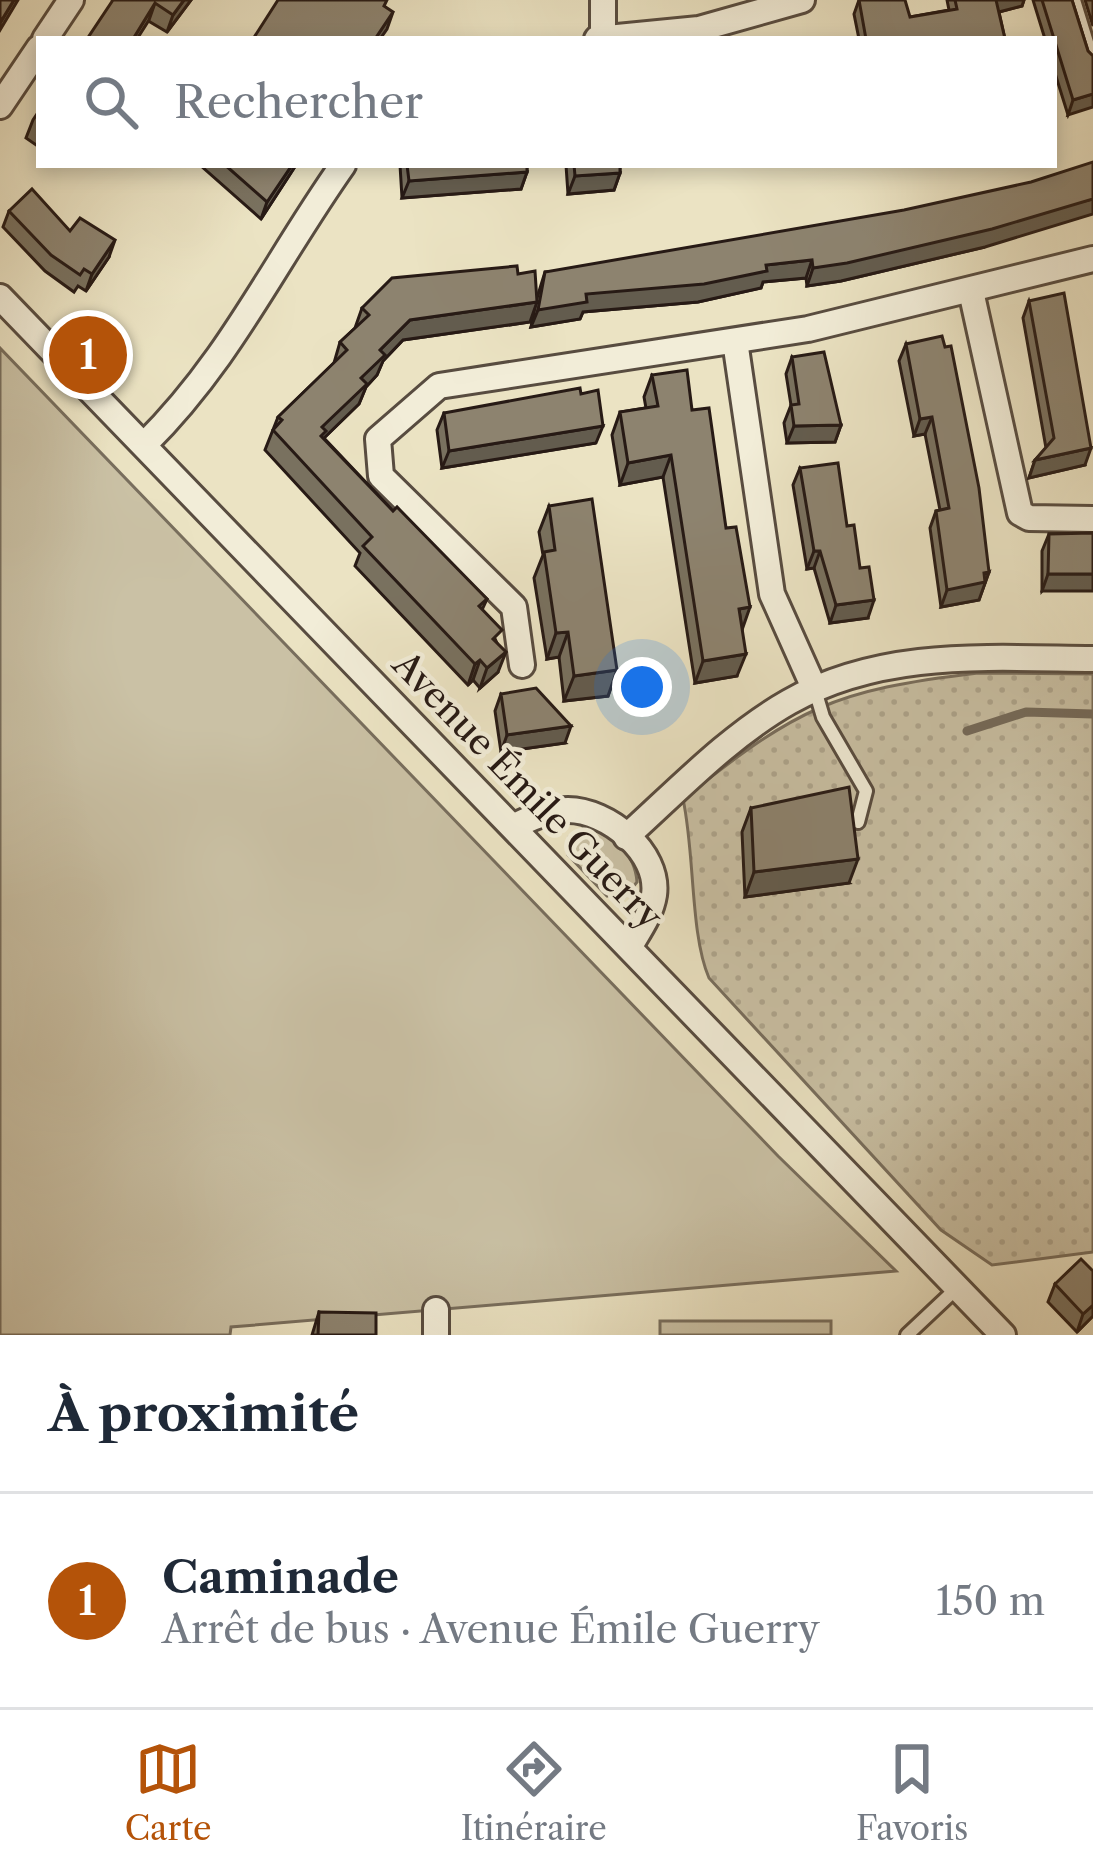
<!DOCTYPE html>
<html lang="fr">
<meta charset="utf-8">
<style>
:root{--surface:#fff;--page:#f6f6f7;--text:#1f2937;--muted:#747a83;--line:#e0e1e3;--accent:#b45309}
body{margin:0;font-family:"Libre Caslon Text",serif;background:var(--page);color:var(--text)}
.you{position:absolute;left:642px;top:687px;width:42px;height:42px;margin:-30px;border:9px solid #fff;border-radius:50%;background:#1a73e8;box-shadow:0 0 0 18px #1a73e833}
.badge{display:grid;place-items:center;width:78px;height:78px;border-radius:50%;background:var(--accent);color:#fff;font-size:39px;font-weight:700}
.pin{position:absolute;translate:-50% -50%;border:6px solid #fff;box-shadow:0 3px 12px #0006}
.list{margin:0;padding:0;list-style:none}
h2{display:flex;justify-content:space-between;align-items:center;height:156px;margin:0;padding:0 48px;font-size:51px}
h2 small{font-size:39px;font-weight:400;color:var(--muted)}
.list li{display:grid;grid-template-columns:78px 1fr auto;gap:36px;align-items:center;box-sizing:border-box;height:216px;padding:0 48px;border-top:3px solid var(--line)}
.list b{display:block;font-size:45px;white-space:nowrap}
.list p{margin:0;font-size:39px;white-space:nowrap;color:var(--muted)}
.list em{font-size:39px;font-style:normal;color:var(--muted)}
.icon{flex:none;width:66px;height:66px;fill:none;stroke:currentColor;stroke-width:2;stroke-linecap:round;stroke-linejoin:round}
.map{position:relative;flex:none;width:1093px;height:1335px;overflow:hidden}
.search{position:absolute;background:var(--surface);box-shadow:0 6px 18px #0003;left:36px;right:36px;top:36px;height:132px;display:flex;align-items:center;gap:30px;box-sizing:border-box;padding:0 42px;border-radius:0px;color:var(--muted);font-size:45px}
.sheet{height:372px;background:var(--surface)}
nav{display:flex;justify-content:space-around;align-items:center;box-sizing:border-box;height:168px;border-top:3px solid var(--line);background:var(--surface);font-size:33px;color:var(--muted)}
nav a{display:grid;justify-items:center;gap:6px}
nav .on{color:var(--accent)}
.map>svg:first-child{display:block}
.green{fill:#cac1a5;stroke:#786e5d;stroke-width:3}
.park{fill:url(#park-dots);stroke:#786e5d;stroke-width:3}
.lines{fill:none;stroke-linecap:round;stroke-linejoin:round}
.stream{stroke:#746a5a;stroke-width:9}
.service-casing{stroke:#584c40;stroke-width:18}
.minor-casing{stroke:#584c40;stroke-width:30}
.service{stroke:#f2edd8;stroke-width:12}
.minor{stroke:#f2edd8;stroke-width:24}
.wall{fill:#79715f;stroke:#271a15;stroke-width:3}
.shaded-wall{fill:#635c4e;stroke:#271a15;stroke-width:3}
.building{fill:#8d836f;stroke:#271a15;stroke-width:3}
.labels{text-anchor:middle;stroke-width:9;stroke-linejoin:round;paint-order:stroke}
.street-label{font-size:36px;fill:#271a15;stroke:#f2edd8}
</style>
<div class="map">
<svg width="1093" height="1335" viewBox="0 0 1093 1335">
<defs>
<pattern id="park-dots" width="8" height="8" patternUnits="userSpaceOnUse" patternTransform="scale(3)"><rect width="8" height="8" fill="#cac1a5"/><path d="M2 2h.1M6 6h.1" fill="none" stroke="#aea58d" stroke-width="1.8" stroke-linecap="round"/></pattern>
</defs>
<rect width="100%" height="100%" fill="#ebe3c3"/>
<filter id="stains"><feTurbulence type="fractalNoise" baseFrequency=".00167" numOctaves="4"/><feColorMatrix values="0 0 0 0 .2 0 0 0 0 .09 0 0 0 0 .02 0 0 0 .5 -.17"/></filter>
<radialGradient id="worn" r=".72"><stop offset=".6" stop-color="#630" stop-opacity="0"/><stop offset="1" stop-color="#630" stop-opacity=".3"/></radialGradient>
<!-- green -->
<g class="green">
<path d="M 0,348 L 778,1156 L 896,1271 L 231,1327 L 230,1335 L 0,1335 Z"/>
<path d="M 584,828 C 611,831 635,853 637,882 L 625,897 L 607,896 L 568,855 L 569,837 Z"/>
<rect x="660" y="1321" width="171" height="14"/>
</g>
<!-- park -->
<path class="park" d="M 978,673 L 1093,674 L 1093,1252 L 992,1265 L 941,1230 L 709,978 C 690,934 695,854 683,799 C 797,708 833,690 978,673 Z"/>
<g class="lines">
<!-- stream -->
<path class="stream" d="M 967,731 L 1026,712 L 1093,714"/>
<defs>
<g id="service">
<path d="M 1074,0 L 1093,62"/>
<path d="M 815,690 L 823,717 L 866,791 L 858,822"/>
<path d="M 907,1335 L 957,1288"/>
</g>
<g id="minor">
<path d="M 603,0 L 603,39"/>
<path d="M 45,39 L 71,0"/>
<path d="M 597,39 L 699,29 L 802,0"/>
<path d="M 0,106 L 39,48"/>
<path d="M 971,291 L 1020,513 L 1029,518 L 1093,519"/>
<path d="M 0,297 L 1003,1335"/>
<path d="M 735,341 L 772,594 L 815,690"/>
<path d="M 144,445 C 231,359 273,264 343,165"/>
<path d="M 522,665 L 514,607 L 381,476 L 378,439 L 439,386 L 808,329 L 1093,259"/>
<path d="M 514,826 C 532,818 547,810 568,810 C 607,810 660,852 654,895 C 651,914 640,929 630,946"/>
<path d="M 626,837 C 677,791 729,736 789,702 C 882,649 989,658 1093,659"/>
<path d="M 436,1335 L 436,1310"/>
</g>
</defs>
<!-- service casing -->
<use href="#service" class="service-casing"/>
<!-- minor casing -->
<use href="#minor" class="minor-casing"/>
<!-- service -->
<use href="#service" class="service"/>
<!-- minor -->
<use href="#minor" class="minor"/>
</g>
<!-- wall -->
<g class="wall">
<path d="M 113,0 L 191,0 L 167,32 Z"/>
<path d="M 859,0 L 910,17 L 949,10 L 947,0 L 1024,0 L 1022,6 L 999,12 L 1005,39 L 859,39 L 854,14 Z"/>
<path d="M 1033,0 L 1072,0 L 1088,51 L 1093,56 L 1068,115 L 1054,70 L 1054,39 L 1045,39 Z"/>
<path d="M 1085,0 L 1093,0 L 1093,26 Z"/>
<path d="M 39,111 L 39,147 L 26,138 L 33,120 Z"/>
<path d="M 200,165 L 296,165 L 261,219 Z"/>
<path d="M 400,165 L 527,165 L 527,172 L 521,189 L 402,198 Z"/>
<path d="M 566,165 L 620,165 L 620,173 L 614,190 L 568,194 Z"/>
<path d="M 9,211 L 70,231 L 109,257 L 86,291 L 78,286 L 74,292 L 45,271 L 3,227 Z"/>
<path d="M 985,247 L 841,281 L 807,286 L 806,278 L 763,282 L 761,288 L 698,302 L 583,312 L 580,319 L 531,327 L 535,307 L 530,322 L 403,340 L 383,361 L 377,375 L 366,387 L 359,404 L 324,438 L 393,511 L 487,599 L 482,610 L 497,643 L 498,672 L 480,688 L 473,680 L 468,685 L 355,566 L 360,553 L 265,450 L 278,417 L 334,363 L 340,342 L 355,328 L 362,308 L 518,274 L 537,298 L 545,272 Z"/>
<path d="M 1029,301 L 1085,465 L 1029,478 L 1035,460 L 1046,448 L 1023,318 Z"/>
<path d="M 906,344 L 989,572 L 979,600 L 941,607 L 930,528 L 936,511 L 940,510 L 925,434 L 914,436 L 899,361 Z"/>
<path d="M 792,357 L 841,425 L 835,442 L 787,443 L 784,423 L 791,405 L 786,374 Z"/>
<path d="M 652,375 L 692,410 L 726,528 L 742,630 L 737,676 L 695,683 L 663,477 L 620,485 L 612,435 L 620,412 L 646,408 L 644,397 Z"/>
<path d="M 444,413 L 596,443 L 442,468 L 437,430 Z"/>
<path d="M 800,468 L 847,526 L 868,618 L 830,623 L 814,568 L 807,569 L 793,485 Z"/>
<path d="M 549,506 L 617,670 L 608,696 L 564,701 L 559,657 L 547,659 L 534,578 L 543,555 L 539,532 Z"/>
<path d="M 1093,533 L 1042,591 L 1042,551 L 1049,534 Z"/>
<path d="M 501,694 L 565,743 L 501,752 L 495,711 Z"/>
<path d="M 751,808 L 849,883 L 745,897 L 742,832 Z"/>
<path d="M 1055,1284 L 1093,1316 L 1077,1332 L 1048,1302 Z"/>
<path d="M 319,1312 L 376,1335 L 312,1335 Z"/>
</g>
<!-- shaded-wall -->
<g class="shaded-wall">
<path d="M 14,0 L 18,0 L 0,30 L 0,23 Z"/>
<path d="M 184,0 L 191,0 L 167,32 L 173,15 Z"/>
<path d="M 996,0 L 1024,0 L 1022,6 L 991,14 Z"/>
<path d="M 155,3 L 149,20 L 137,39 L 133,39 Z"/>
<path d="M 393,12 L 387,29 L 380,39 L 375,39 Z"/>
<path d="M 1093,94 L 1093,107 L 1068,115 L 1073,100 Z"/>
<path d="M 292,165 L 296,165 L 261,219 L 267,202 Z"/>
<path d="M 527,172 L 521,189 L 402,198 L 409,181 Z"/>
<path d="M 620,173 L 614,190 L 568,194 L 575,176 Z"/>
<path d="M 1093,199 L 1093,214 L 985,247 L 841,281 L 807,286 L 813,268 Z"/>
<path d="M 115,240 L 109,257 L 86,291 L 92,274 Z"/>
<path d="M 812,260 L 806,278 L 763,282 L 761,288 L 698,302 L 583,312 L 580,319 L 531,327 L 538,310 L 586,294 L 766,265 Z"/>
<path d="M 537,302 L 530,322 L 403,340 L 383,361 L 377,375 L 366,387 L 359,404 L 324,438 L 319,451 L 322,427 L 361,378 L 380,350 L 410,320 Z"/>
<path d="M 932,417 L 925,434 L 914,436 L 920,419 Z"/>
<path d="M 841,425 L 835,442 L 787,443 L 794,426 Z"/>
<path d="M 603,426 L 596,443 L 442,468 L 449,451 Z"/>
<path d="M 1091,448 L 1085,465 L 1029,478 L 1035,460 Z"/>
<path d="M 671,455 L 663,477 L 620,485 L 628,463 Z"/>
<path d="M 814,551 L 820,551 L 814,568 L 807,569 Z"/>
<path d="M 989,572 L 979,600 L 941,607 L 947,590 Z"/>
<path d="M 1048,574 L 1093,574 L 1093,591 L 1042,591 Z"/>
<path d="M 874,600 L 868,618 L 830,623 L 836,605 Z"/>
<path d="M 750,607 L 742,630 L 739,609 Z"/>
<path d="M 568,632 L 559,657 L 547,659 L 556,633 Z"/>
<path d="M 506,652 L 498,672 L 480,688 L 487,668 Z"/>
<path d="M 746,654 L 737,676 L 695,683 L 703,661 Z"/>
<path d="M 480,660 L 473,680 L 468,685 L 475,664 Z"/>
<path d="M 617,670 L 608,696 L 564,701 L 574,676 Z"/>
<path d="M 571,726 L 565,743 L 501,752 L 507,735 Z"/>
<path d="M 858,859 L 849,883 L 745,897 L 754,872 Z"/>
<path d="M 1093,1305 L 1093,1316 L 1077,1332 L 1083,1314 Z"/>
</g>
<!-- building -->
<g class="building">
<path d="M 0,0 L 14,0 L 0,23 Z"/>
<path d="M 113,0 L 184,0 L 173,15 L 155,3 L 133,39 L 87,39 Z"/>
<path d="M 278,0 L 387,0 L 384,6 L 393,12 L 375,39 L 253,39 Z"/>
<path d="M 859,0 L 905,0 L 910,17 L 957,9 L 955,0 L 996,0 L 1005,39 L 866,39 Z"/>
<path d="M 1042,0 L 1072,0 L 1088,51 L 1093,56 L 1093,94 L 1073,100 Z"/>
<path d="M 1093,162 L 1093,199 L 992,229 L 847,263 L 813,268 L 812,260 L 766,265 L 767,271 L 704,284 L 586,294 L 587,302 L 538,310 L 545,272 L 904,210 L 1031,182 Z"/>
<path d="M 225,165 L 292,165 L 267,202 Z"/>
<path d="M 407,165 L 527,165 L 527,172 L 409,181 Z"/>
<path d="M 574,165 L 620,165 L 620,173 L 575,176 Z"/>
<path d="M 32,189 L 70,231 L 80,218 L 115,240 L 92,274 L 84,269 L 80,275 L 51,255 L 9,211 Z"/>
<path d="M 517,266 L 518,274 L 535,271 L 537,302 L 410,320 L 380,350 L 385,355 L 361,378 L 367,384 L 322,427 L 326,431 L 321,436 L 393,511 L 397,507 L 487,599 L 479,606 L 502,630 L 493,639 L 506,652 L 487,668 L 480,660 L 475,664 L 363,546 L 372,537 L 273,430 L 282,420 L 278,417 L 347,350 L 340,342 L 369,315 L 362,308 L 392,278 Z"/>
<path d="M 1064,293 L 1091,448 L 1035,460 L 1054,438 L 1029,301 Z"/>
<path d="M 942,336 L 945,347 L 951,346 L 979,488 L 989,572 L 984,573 L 985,582 L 947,590 L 936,511 L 949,508 L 932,417 L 920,419 L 906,344 Z"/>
<path d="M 824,352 L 841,425 L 794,426 L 791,405 L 799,404 L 792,357 Z"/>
<path d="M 687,370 L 692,410 L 709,408 L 726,528 L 736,527 L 750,607 L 739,609 L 746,654 L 703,661 L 671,455 L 628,463 L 620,412 L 658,406 L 652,375 Z"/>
<path d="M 580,388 L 581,394 L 598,390 L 603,426 L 449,451 L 444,413 Z"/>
<path d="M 838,463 L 847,526 L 854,525 L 860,568 L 869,567 L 874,600 L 836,605 L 820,551 L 814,551 L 800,468 Z"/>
<path d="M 592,499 L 617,670 L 574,676 L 568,632 L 556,633 L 544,552 L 555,550 L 549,506 Z"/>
<path d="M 1093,533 L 1093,574 L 1048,574 L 1049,534 Z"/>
<path d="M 536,688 L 571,726 L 507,735 L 501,694 Z"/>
<path d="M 849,787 L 858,859 L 754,872 L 751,808 Z"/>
<path d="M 1081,1259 L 1093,1271 L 1093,1305 L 1083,1314 L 1055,1284 Z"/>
<path d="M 319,1312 L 376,1313 L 376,1335 L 318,1335 Z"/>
</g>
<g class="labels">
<!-- street labels -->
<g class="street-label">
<text transform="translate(528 790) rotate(46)" y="13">Avenue Émile Guerry</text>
</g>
</g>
<rect width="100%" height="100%" filter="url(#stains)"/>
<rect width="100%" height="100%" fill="url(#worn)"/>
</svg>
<div class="you"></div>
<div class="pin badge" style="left:88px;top:355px">1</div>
<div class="search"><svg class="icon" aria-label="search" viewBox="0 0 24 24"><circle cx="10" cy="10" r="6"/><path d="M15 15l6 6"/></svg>Rechercher</div>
</div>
<section class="sheet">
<h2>À proximité<small></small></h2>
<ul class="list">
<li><span class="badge">1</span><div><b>Caminade</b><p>Arrêt de bus · Avenue Émile Guerry</p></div><em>150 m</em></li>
</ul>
</section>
<nav>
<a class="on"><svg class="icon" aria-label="map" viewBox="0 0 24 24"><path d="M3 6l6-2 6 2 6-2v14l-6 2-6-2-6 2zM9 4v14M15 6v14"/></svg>Carte</a>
<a><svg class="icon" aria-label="directions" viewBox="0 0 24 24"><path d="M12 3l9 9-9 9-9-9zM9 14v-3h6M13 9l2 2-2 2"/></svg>Itinéraire</a>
<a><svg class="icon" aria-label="saved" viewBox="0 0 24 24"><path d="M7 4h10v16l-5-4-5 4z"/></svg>Favoris</a>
</nav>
